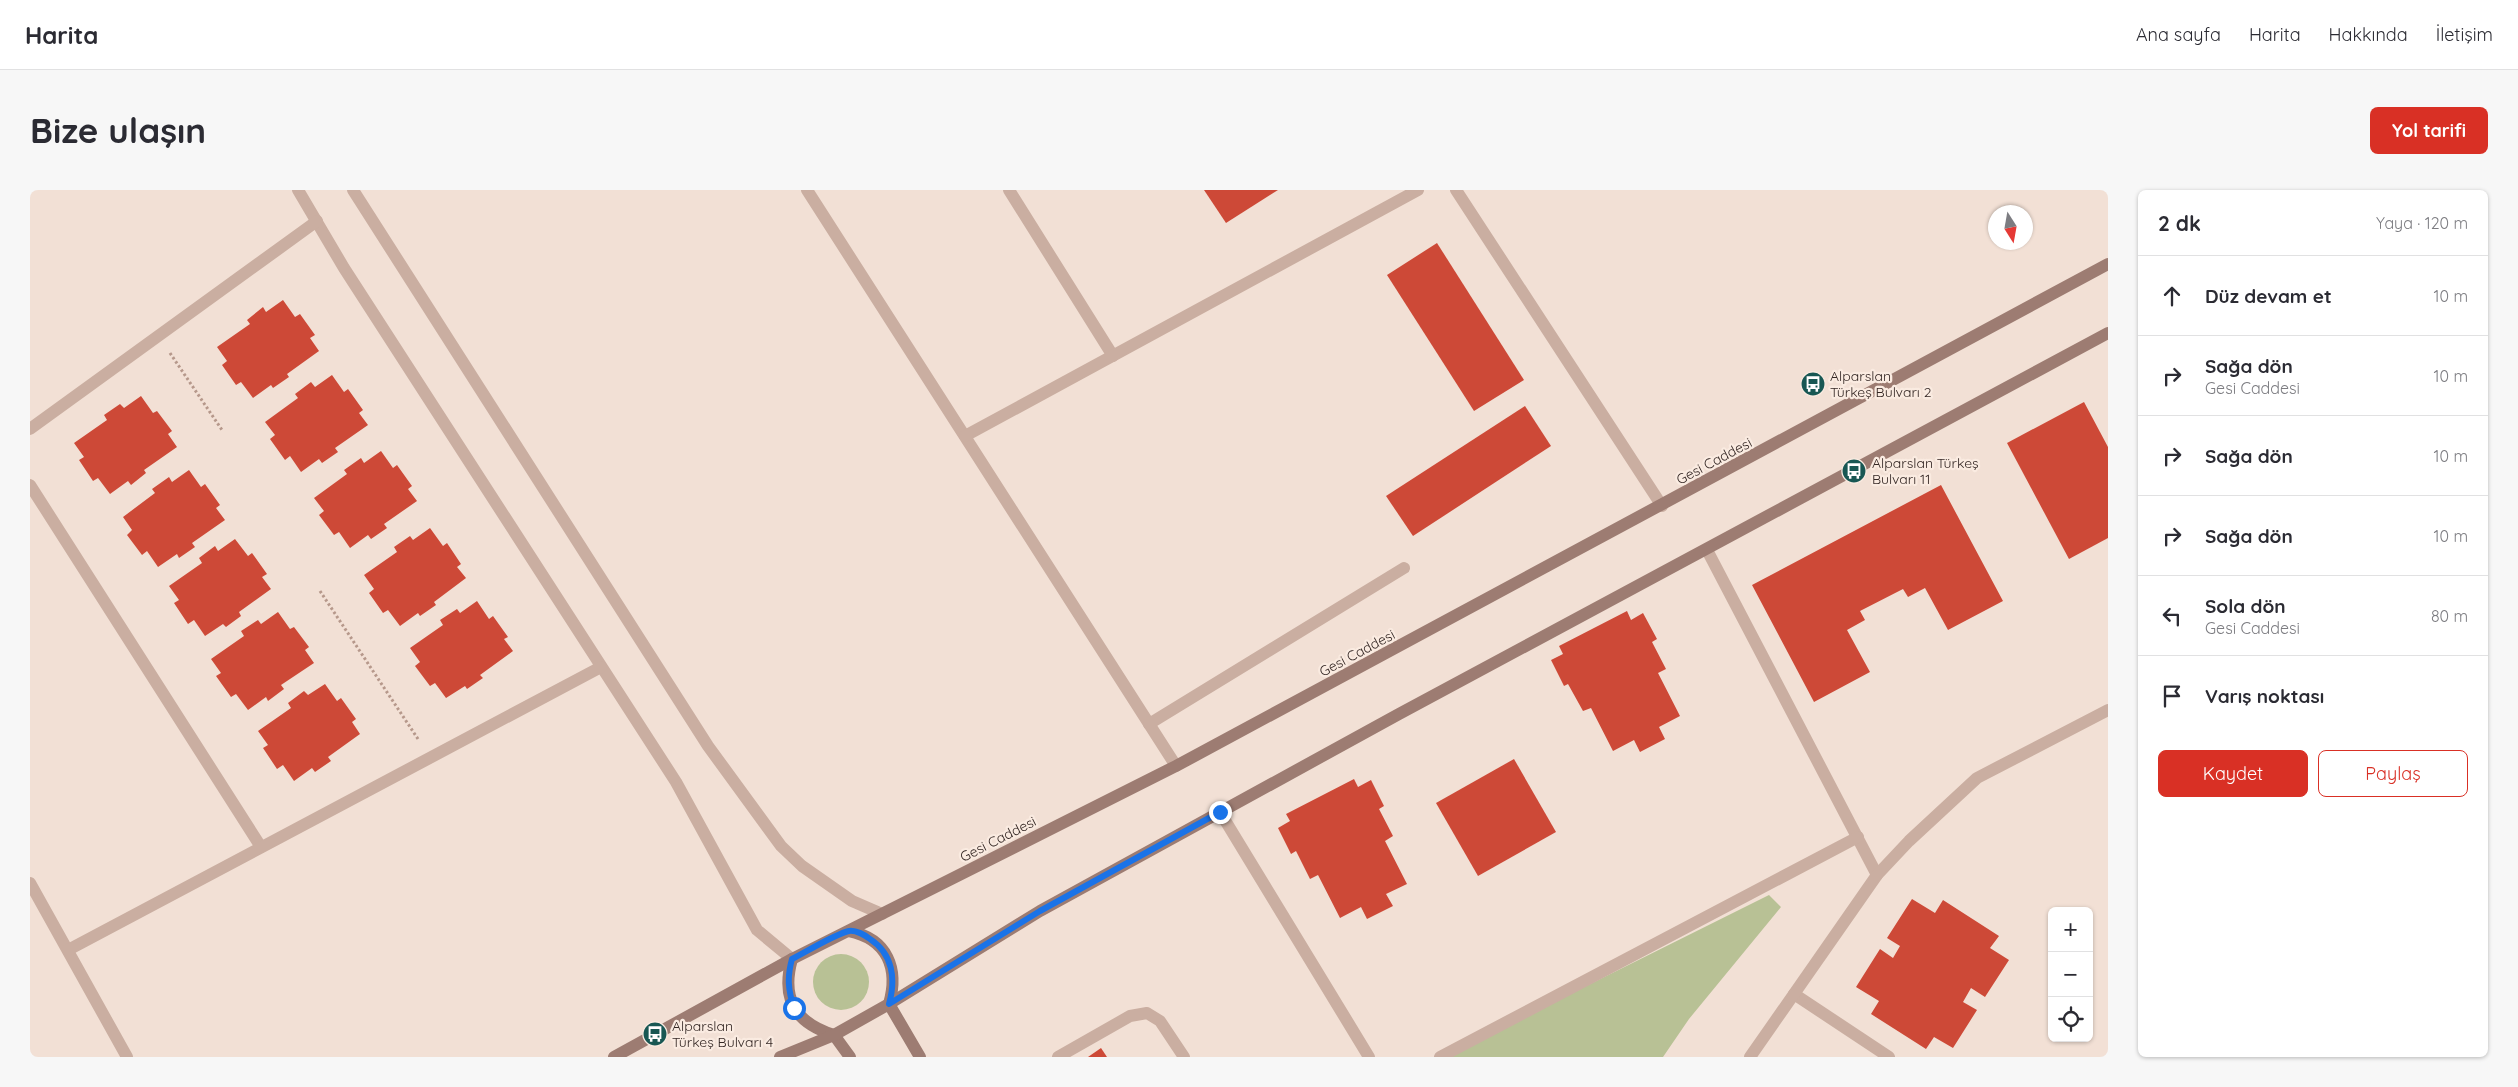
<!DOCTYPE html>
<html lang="tr">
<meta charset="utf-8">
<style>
:root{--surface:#fff;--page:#f7f7f7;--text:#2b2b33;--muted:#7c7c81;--line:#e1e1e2;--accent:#d93025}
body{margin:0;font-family:Quicksand,sans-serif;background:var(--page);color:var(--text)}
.controls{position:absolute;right:15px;bottom:15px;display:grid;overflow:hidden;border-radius:8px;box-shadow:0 1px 4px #0004}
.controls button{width:45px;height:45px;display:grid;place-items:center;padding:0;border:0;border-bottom:1px solid var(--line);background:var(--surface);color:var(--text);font:25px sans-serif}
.compass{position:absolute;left:1958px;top:15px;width:45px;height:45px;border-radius:50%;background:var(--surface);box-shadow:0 1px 4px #0004;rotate:169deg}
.stop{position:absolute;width:15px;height:15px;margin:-11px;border:4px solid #1a73e8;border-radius:50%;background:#fff}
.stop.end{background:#1a73e8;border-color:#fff;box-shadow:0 1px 5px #0008}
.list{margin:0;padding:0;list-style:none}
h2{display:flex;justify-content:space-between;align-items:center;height:65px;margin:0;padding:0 20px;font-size:21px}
h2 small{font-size:16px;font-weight:400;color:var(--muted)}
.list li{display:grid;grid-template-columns:32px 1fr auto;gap:15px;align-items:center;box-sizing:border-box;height:80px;padding:0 20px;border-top:1px solid var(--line)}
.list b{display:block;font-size:19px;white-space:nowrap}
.list p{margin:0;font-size:16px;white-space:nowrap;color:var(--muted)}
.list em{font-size:16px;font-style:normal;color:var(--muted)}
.actions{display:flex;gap:10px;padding:15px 20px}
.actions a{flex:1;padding:11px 0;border:1px solid var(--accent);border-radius:8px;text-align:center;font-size:18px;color:var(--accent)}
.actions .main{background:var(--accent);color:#fff}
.icon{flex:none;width:28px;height:28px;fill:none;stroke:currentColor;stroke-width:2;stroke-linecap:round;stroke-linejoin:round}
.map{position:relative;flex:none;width:2078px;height:867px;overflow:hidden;border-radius:8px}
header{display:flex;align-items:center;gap:30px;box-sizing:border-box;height:70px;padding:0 25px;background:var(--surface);border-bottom:1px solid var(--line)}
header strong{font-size:24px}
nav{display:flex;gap:28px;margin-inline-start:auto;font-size:18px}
.intro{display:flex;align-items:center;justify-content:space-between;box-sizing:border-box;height:120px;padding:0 30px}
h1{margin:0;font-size:35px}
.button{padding:12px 22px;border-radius:8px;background:var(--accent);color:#fff;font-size:18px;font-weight:700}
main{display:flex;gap:30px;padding:0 30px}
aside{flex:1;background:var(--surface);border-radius:8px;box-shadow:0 1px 4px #0004}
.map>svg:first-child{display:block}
.green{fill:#b8c195}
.building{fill:#cd4937}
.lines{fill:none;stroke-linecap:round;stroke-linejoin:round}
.path{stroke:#b6988b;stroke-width:3;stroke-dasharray:2.5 2.5;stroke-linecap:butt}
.lane{stroke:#caaea1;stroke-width:12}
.street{stroke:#caaea1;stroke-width:12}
.secondary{stroke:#9d7c72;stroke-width:12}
.route{stroke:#1a73e8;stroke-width:6}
.labels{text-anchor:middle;stroke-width:4.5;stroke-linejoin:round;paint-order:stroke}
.poi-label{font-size:14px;fill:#342724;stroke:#faebe1;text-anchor:start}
.street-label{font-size:14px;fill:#342724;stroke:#faebe1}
</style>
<header>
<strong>Harita</strong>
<nav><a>Ana sayfa</a><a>Harita</a><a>Hakkında</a><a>İletişim</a></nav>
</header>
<div class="intro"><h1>Bize ulaşın</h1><a class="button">Yol tarifi</a></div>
<main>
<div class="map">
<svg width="2078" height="867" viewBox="0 0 2078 867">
<rect width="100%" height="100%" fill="#f2e0d5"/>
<!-- green -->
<g class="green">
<path d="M 1739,705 L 1751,717 L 1659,829 L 1633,867 L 1414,867 Z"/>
<circle cx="811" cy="792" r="28"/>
</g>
<!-- building -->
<g class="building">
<path d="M 1174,0 L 1248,0 L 1196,33 Z"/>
<path d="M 1407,53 L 1494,190 L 1444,221 L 1357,85 Z"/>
<path d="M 253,110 L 265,127 L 270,124 L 285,145 L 280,148 L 289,161 L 257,184 L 259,187 L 243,198 L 241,195 L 223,208 L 211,192 L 206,195 L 192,175 L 197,171 L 187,157 L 220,134 L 217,130 L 233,117 L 236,122 Z"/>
<path d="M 302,185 L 314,202 L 318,199 L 333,220 L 329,223 L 338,235 L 305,258 L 308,262 L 292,273 L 289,269 L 271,282 L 260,266 L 255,270 L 240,249 L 245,245 L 235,232 L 268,208 L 265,204 L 281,192 L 285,197 Z"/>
<path d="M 111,206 L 123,223 L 127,221 L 142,241 L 138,244 L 147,257 L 114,280 L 116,283 L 101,295 L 98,291 L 80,304 L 68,288 L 63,291 L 49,270 L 54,267 L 44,253 L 77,230 L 74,225 L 90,214 L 94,218 Z"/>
<path d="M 2054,212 L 2078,257 L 2078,348 L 2039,369 L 1977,253 Z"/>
<path d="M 1495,216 L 1521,256 L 1383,346 L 1356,306 Z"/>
<path d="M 351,261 L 363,278 L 367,275 L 382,296 L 378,299 L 387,311 L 354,334 L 357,338 L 341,349 L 338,345 L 320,358 L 309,342 L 304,345 L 289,325 L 294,321 L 284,308 L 317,284 L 314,280 L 331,268 L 334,273 Z"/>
<path d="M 159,280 L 171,297 L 175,294 L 190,315 L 186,318 L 195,330 L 162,353 L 165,357 L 149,368 L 147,364 L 128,377 L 117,361 L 112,365 L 97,345 L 102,340 L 93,327 L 125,303 L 122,299 L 139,287 L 142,292 Z"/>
<path d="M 1911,295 L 1973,411 L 1918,440 L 1895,398 L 1878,407 L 1873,399 L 1830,421 L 1835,430 L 1817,440 L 1840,482 L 1784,512 L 1722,395 Z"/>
<path d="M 400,338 L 413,356 L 417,353 L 431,374 L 427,377 L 436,388 L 404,412 L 406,415 L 390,426 L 388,423 L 370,436 L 358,420 L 353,423 L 339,403 L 344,399 L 334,385 L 367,362 L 364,357 L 380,346 L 383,350 Z"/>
<path d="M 205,349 L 218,366 L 222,363 L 237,384 L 232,387 L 241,399 L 209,422 L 211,426 L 196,437 L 193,434 L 175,446 L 164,430 L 158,434 L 144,413 L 149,410 L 139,396 L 172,373 L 169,368 L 185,356 L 188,361 Z"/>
<path d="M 447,411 L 459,429 L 463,426 L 478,447 L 474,449 L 483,461 L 450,485 L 453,488 L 437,499 L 435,496 L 416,508 L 405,493 L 400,496 L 385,476 L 390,472 L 380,458 L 413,435 L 410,430 L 427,419 L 430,423 Z"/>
<path d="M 1597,421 L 1601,430 L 1613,423 L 1627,449 L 1622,452 L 1636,479 L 1628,483 L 1650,526 L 1629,537 L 1635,549 L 1610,562 L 1604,550 L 1583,561 L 1561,518 L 1553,521 L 1538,494 L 1534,496 L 1521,470 L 1533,464 L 1529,456 Z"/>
<path d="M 248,422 L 260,439 L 264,437 L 279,457 L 275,460 L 284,473 L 251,495 L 254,499 L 238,511 L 236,507 L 218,520 L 206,504 L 201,507 L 186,486 L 191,483 L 181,469 L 214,446 L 211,441 L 228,430 L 231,434 Z"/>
<path d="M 295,494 L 307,511 L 311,508 L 326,529 L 322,532 L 330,544 L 298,567 L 301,571 L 285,582 L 282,578 L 264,591 L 253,575 L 247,579 L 233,558 L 238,555 L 228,541 L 261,518 L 258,513 L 274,501 L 278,505 Z"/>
<path d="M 1484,569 L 1526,642 L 1448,686 L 1406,613 Z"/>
<path d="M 1324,589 L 1328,597 L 1341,590 L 1354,616 L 1349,619 L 1363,646 L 1355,651 L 1377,694 L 1356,704 L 1363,716 L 1337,729 L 1331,717 L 1310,728 L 1288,685 L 1280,689 L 1266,661 L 1261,664 L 1248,638 L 1260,631 L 1256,624 Z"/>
<path d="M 1882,709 L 1905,723 L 1913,710 L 1969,746 L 1960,758 L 1979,770 L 1955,807 L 1941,798 L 1933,812 L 1947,820 L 1923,858 L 1904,847 L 1896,859 L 1841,824 L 1849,811 L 1826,797 L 1850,759 L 1863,768 L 1870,756 L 1857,748 Z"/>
<path d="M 1071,858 L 1077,867 L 1058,867 Z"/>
</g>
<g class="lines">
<!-- path -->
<g class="path">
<path d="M 140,163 L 192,240"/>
<path d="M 290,401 L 388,549"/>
</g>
<!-- lane -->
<path class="lane" d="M 1028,867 L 1100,826 L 1117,823 L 1130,831 L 1154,867"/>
<!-- street -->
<g class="street">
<path d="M 268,0 L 314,78 L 646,592 L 727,740 L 762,769"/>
<path d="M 323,0 L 678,556 L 751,656 L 772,676 L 822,711 L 852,724"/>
<path d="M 777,0 L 1146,576"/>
<path d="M 979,0 L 1083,166"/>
<path d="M 1426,0 L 1632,316"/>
<path d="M 0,239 L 287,31"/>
<path d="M 935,246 L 1388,0"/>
<path d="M 0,295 L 231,657"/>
<path d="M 1677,360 L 1847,685"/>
<path d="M 1119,534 L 1374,378"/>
<path d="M 1190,622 L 1339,867"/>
<path d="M 0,693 L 97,867"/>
<path d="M 38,760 L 571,477"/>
<path d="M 1764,804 L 1859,867"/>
<path d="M 1410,867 L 1828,647"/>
<path d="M 1720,867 L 1847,685 L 1879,651 L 1947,588 L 2078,520"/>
</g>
<!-- secondary -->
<g class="secondary">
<path d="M 819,741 C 858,749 869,779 859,814"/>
<path d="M 762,769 C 751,808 765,833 804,845"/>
<path d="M 859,814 L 890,867"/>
<path d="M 804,845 L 820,867"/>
<path d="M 584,867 L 762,769 L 1146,576 L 2078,74"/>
<path d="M 750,867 L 804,845 L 859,814 L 1010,721 L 1369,524 L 2078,143"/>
</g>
</g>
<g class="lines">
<!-- route -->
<path class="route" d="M 764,818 C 758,800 757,787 762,769 C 776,762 805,744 819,741 C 826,740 835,745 840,749 C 863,764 866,789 859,814 L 1010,721 L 1190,622"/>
</g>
<!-- icons -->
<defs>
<symbol id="bus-disc" viewBox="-11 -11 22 22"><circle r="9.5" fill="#185753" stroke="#faebe1"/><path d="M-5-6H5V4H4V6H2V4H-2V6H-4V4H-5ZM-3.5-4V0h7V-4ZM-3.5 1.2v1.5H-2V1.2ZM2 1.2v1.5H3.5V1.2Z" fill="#fff"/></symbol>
</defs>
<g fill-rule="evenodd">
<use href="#bus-disc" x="1769" y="180" width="28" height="28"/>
<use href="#bus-disc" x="1810" y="267" width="28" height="28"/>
<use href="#bus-disc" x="611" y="830" width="28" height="28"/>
</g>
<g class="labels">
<!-- poi labels -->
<g class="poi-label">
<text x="1800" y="191">Alparslan<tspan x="1800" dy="16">Türkeş Bulvarı 2</tspan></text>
<text x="1842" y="278">Alparslan Türkeş<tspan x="1842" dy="16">Bulvarı 11</tspan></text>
<text x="642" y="841">Alparslan<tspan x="642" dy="16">Türkeş Bulvarı 4</tspan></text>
</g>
<!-- street labels -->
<g class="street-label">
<text transform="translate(1684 271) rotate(-28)" y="5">Gesi Caddesi</text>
<text transform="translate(1327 463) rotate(-28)" y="5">Gesi Caddesi</text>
<text transform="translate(968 649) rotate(-27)" y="5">Gesi Caddesi</text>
</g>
</g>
</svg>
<div class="controls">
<button>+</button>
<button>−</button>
<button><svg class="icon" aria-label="locate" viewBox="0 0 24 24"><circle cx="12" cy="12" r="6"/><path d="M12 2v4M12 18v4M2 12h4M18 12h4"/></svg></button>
</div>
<svg class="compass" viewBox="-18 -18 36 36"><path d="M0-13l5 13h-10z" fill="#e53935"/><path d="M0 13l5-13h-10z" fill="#7c7c81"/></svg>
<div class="stop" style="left:764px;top:818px"></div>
<div class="stop end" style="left:1190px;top:622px"></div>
</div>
<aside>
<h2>2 dk<small>Yaya · 120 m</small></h2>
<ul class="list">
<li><svg class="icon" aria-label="ahead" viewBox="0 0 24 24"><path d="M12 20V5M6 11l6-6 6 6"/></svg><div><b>Düz devam et</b></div><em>10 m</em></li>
<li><svg class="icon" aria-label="right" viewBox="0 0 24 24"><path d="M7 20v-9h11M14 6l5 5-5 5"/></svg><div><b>Sağa dön</b><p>Gesi Caddesi</p></div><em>10 m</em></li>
<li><svg class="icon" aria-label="right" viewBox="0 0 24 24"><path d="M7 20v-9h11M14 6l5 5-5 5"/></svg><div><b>Sağa dön</b></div><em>10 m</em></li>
<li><svg class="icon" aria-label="right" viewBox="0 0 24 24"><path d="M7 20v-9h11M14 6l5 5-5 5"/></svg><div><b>Sağa dön</b></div><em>10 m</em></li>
<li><svg class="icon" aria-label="left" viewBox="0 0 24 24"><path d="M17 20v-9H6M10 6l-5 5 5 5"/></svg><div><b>Sola dön</b><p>Gesi Caddesi</p></div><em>80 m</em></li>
<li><svg class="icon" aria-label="arrive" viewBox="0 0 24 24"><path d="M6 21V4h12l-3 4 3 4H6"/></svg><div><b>Varış noktası</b></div></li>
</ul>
<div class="actions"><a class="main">Kaydet</a><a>Paylaş</a></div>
</aside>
</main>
